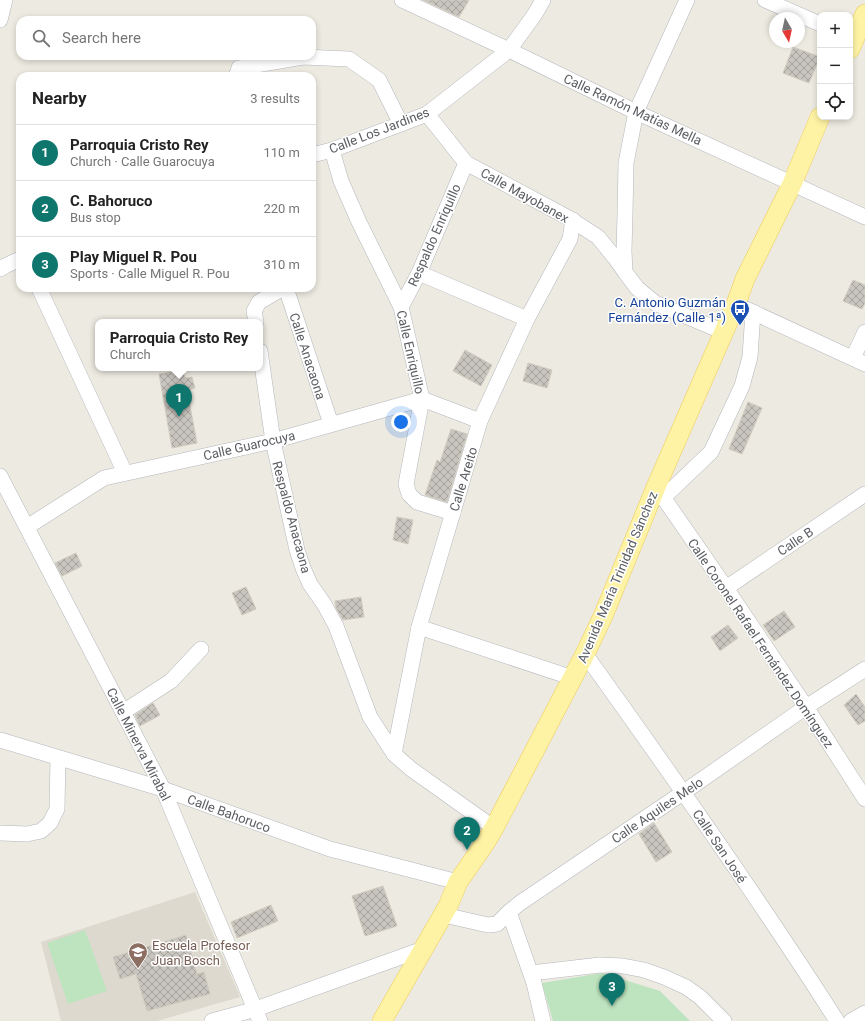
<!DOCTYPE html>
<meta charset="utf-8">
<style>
:root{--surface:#fff;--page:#f6f6f6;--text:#222;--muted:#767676;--line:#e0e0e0;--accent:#0f766e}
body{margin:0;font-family:Roboto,sans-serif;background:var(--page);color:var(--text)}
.controls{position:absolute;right:12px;top:12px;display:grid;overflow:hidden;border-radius:8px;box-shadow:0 2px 6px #0003}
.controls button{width:36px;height:36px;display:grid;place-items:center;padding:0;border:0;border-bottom:1px solid var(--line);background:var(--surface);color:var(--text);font:20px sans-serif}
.compass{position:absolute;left:769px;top:12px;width:36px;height:36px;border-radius:50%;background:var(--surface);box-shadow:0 2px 6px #0003;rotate:171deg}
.you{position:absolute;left:401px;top:422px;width:14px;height:14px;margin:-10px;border:3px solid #fff;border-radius:50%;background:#1a73e8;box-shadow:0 0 0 6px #1a73e833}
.badge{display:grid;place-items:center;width:26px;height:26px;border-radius:50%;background:var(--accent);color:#fff;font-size:13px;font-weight:700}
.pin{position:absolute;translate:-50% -33px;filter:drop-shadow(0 1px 2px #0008)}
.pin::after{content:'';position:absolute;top:21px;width:14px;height:12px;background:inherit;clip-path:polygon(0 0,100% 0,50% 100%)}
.popup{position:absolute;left:95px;top:319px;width:168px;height:52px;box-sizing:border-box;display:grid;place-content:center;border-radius:8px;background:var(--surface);filter:drop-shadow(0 1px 3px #0005);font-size:13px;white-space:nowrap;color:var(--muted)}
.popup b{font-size:15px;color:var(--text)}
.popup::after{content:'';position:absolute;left:50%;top:100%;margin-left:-8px;border:8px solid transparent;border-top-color:var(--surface)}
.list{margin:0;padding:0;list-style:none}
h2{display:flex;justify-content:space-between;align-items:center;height:52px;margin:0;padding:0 16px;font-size:17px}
h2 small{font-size:13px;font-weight:400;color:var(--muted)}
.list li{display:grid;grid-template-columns:26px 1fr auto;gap:12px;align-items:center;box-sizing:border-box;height:56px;padding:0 16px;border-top:1px solid var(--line)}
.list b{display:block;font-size:15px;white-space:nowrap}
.list p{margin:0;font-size:13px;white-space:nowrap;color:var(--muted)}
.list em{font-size:13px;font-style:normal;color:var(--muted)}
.icon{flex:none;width:22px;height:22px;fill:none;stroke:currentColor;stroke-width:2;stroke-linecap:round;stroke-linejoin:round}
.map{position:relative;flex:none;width:865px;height:1021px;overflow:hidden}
.search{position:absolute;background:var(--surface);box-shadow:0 2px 6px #0003;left:16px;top:16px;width:300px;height:44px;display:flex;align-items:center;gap:10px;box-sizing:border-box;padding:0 14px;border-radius:12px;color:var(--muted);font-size:15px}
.panel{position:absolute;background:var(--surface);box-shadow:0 2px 6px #0003;left:16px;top:72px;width:300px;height:220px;border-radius:12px}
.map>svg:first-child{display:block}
.education{fill:#ddd9cf}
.green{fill:#bde4bf}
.building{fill:url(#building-cross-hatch);stroke:#d1ccbf}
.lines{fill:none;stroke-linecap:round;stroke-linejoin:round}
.minor-casing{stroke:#b4b7bc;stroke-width:16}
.major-casing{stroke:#f0cb57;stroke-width:20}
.minor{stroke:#fff;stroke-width:15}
.major{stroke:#fef3a4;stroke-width:19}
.labels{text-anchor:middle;stroke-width:3;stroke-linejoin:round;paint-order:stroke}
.street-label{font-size:13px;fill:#5a5d62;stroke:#fff}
.transit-label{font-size:13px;fill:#164399;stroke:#fff;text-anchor:end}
.education-label{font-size:13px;fill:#785e54;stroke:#fff;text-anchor:start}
</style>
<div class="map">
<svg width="865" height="1021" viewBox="0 0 865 1021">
<defs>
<pattern id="building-cross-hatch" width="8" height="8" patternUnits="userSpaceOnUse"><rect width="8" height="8" fill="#c8c4be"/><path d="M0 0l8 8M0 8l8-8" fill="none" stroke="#a5a29e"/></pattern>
</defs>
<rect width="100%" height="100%" fill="#edeae1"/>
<!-- education -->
<path class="education" d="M 195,892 L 240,997 L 157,1021 L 61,1021 L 41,942 Z"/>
<!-- green -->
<g class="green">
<path d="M 85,930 L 107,991 L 68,1004 L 47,943 Z"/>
<path d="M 602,973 L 660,991 L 690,1021 L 553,1021 L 542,983 Z"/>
</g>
<!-- building -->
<g class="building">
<path d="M 423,0 L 469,0 L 459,17 Z"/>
<path d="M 793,47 L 820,57 L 809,83 L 783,73 Z"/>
<path d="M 853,280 L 865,285 L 865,303 L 862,309 L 843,301 Z"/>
<path d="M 465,350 L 492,365 L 481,386 L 453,371 Z"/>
<path d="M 528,363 L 552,370 L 547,388 L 523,381 Z"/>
<path d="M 183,370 L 185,378 L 192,377 L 195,388 L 187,390 L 197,443 L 172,448 L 159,374 Z"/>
<path d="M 748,402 L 762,408 L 742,454 L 729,449 Z"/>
<path d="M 451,429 L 467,434 L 447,502 L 425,495 L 437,460 L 440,462 Z"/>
<path d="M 397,517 L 413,520 L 408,544 L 393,540 Z"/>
<path d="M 76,553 L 82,566 L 62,576 L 55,563 Z"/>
<path d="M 246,587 L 256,609 L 242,615 L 232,593 Z"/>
<path d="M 361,597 L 364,617 L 343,620 L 336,608 L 335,601 Z"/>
<path d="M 784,611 L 795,627 L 774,641 L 763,625 Z"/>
<path d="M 728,625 L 738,638 L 720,651 L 711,637 Z"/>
<path d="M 856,694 L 865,707 L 865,721 L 858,725 L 844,705 Z"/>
<path d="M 153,703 L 160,715 L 140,726 L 135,715 Z"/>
<path d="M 654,823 L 672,852 L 656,862 L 639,834 Z"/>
<path d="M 383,886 L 397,926 L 365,936 L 352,896 Z"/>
<path d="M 271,905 L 278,921 L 237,938 L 231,922 Z"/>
<path d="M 186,935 L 197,974 L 204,972 L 210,994 L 147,1011 L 136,974 L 120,979 L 113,957 Z"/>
</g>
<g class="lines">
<defs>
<g id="minor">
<path d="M 402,0 L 509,50 L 636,112 L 865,217"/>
<path d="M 687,0 L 636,112 L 626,163 L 625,214 L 624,251 L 625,272 L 637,288 L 655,303 L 724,332"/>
<path d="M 765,0 L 820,24"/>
<path d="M 0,20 L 5,0"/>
<path d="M 238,76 L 237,74 L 239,68 L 303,57 L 349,59 L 379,80 L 401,124"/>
<path d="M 427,114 L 466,163 L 567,217 L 598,237 L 615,258 L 625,272"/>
<path d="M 332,150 L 341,181 L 359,222 L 401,307 L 422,399 L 406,484 L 409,494 L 417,502 L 453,513"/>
<path d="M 312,155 L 332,150 L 427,114 L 509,50 L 535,14 L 543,0"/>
<path d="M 0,269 L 5,266 L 20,259"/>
<path d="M 419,273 L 527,319"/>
<path d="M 39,288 L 125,473"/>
<path d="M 286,288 L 331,424"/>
<path d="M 401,307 L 419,273 L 466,163"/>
<path d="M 746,309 L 865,364"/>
<path d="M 256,322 L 254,311 L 259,302 L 283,288"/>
<path d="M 260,351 L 273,441 L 297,550 L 303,568 L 310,584 L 324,604 L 336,626 L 370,717 L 394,754 L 411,769 L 494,828"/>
<path d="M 853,358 L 865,332"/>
<path d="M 0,476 L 163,789 L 260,1021"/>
<path d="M 656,487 L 726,588 L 806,707 L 865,799"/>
<path d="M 663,498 L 711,452 L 742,386 L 750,357 L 753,312"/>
<path d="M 27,527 L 104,478 L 273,441 L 422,399 L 480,421"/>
<path d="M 726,588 L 865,494"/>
<path d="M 419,627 L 573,678"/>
<path d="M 585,654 C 672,775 757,896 837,1021"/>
<path d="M 123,712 L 171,681 L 201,649"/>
<path d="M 0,740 L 163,789 L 330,849 L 458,882"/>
<path d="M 394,754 L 419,627 L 480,421 L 527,319 L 570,239 L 573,220"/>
<path d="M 0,833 L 27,834 L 41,831 L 50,823 L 57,809 L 58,758"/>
<path d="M 509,912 L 534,983 L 543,1021"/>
<path d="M 444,915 L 488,925 L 497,924 L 509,912 L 520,903 L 684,792 L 806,707 L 865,669"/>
<path d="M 531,973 L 600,965 L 623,966 L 644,970 L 664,977 L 686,987 L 700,997 L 724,1021"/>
<path d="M 212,1021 L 256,1009 L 423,949"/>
<path d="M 851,1021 L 865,1013"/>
</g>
<g id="major">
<path d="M 850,49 L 865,14"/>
<path d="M 382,1021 L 448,906 L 458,882 L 485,843 L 494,828 L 585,654 L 603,616 L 656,487 L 736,304 L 745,279 L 792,184 L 820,117"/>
</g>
</defs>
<!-- minor casing -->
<use href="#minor" class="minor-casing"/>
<!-- major casing -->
<use href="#major" class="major-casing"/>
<!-- minor -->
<use href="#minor" class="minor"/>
<!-- major -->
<use href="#major" class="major"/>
</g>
<!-- icons -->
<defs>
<symbol id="bus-pin" viewBox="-11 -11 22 30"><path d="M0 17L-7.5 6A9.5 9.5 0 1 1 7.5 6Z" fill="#1a4fb4" stroke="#fff"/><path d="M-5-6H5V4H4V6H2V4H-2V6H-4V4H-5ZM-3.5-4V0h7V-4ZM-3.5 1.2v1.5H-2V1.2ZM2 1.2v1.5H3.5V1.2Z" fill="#fff"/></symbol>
<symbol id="school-pin" viewBox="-11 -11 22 30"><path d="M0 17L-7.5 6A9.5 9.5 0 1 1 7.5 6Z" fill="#8d6e63" stroke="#fff"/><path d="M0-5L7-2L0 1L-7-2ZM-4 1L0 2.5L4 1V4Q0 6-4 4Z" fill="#fff"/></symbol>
</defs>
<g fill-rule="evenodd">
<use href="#bus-pin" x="729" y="298" width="22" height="30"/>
<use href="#school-pin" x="127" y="941" width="22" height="30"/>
</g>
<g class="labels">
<!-- street labels -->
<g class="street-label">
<text transform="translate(633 109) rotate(25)" y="5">Calle Ramón Matías Mella</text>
<text transform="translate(379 130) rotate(-21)" y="5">Calle Los Jardines</text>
<text transform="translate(525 195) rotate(29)" y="5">Calle Mayobanex</text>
<text transform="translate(434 235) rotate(-66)" y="5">Respaldo Enriquillo</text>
<text transform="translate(411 352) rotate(77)" y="5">Calle Enriquillo</text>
<text transform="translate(308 356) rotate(72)" y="5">Calle Anacaona</text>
<text transform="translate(249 445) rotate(-13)" y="5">Calle Guarocuya</text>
<text transform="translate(463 479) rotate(-73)" y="5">Calle Areito</text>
<text transform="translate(292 517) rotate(75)" y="5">Respaldo Anacaona</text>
<text transform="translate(795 541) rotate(-34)" y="5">Calle B</text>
<text transform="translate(617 577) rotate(-67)" y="5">Avenida María Trinidad Sánchez</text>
<text transform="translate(761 643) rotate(56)" y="5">Calle Coronel Rafael Fernández Domínguez</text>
<text transform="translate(139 744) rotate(63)" y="5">Calle Minerva Mirabal</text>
<text transform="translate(657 810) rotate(-34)" y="5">Calle Aquiles Melo</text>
<text transform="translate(229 813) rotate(20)" y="5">Calle Bahoruco</text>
<text transform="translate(720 846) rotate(56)" y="5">Calle San José</text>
</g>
<!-- transit labels -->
<g class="transit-label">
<text x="726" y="307">C. Antonio Guzmán<tspan x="726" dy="15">Fernández (Calle 1ª)</tspan></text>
</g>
<!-- education labels -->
<g class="education-label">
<text x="152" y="950">Escuela Profesor<tspan x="152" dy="15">Juan Bosch</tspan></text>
</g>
</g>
</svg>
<div class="controls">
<button>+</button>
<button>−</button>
<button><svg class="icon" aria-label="locate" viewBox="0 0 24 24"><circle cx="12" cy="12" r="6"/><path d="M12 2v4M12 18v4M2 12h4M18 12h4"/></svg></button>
</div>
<svg class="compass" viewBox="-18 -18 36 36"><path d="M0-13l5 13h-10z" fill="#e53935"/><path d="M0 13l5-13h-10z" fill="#767676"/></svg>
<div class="you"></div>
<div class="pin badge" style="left:179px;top:417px">1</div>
<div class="popup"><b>Parroquia Cristo Rey</b>Church</div>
<div class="pin badge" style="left:467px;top:850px">2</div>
<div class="pin badge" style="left:612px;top:1006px">3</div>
<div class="search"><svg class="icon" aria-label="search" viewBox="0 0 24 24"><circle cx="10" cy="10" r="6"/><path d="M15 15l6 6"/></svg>Search here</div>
<section class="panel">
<h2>Nearby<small>3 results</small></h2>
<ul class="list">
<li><span class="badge">1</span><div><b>Parroquia Cristo Rey</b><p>Church · Calle Guarocuya</p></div><em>110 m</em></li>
<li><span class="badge">2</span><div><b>C. Bahoruco</b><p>Bus stop</p></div><em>220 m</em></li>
<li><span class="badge">3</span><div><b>Play Miguel R. Pou</b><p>Sports · Calle Miguel R. Pou</p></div><em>310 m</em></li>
</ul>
</section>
</div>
